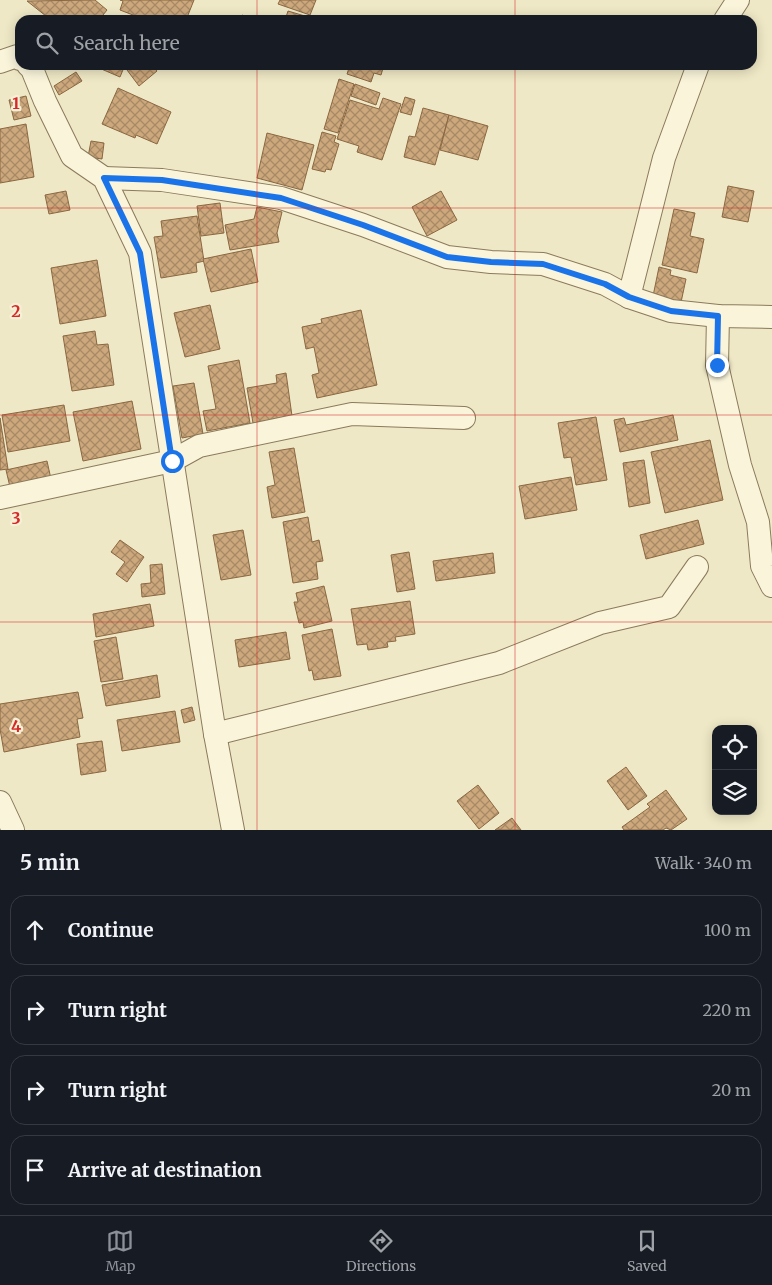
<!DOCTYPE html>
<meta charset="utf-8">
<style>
:root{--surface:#171b24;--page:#20242c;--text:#f1f3f6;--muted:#9ea1a6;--line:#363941;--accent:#8c9099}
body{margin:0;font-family:Merriweather,serif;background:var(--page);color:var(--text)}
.controls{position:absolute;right:15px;bottom:15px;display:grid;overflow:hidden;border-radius:10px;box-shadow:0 2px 12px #0003}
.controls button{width:45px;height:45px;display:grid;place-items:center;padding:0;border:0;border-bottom:1px solid var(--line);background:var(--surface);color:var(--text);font:25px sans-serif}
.stop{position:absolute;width:15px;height:15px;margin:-11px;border:4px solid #1a73e8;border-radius:50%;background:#fff}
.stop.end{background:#1a73e8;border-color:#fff;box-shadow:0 1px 5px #0008}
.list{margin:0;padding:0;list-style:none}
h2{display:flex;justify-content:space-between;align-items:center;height:65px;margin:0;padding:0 20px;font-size:21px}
h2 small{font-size:16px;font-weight:400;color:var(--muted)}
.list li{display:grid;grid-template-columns:32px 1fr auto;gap:15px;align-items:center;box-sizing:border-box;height:70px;margin:0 10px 10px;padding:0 10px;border:1px solid var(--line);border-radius:15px}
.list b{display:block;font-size:19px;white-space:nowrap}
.list em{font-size:16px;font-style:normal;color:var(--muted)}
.icon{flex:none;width:28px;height:28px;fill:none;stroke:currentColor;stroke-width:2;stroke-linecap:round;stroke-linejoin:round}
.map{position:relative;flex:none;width:772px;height:830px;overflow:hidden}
.search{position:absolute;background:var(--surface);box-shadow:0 2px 12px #0003;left:15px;right:15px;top:15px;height:55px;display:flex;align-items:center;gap:12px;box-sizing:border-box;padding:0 18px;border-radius:15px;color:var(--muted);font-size:19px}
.sheet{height:385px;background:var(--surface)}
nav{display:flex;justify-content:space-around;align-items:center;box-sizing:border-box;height:70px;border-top:1px solid var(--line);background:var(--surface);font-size:14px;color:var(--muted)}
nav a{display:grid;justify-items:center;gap:2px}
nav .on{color:var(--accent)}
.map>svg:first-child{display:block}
.building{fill:url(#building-cross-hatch);stroke:#8a6741}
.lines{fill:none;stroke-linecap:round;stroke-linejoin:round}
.minor-casing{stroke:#8b7a5b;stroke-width:24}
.minor{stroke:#f9f4da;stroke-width:22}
.route{stroke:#1a73e8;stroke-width:6}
.grid{fill:none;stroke:#d62828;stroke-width:1;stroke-opacity:0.55}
.grid-label{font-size:16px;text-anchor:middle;font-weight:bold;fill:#d62828;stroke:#f6f1d6;stroke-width:4.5;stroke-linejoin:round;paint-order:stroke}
</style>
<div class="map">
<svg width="772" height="830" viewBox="0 0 772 830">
<defs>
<pattern id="building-cross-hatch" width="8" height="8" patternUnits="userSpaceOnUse" patternTransform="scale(1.25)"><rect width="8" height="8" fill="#cda87c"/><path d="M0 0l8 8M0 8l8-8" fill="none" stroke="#a88965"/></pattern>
</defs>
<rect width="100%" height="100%" fill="#efe8c6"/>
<!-- building -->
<g class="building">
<path d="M 95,0 L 107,10 L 99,20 L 51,20 L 27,1 Z"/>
<path d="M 120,0 L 194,0 L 186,20 L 146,20 L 120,10 L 123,1 Z"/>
<path d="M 280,0 L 316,0 L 310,15 L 278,4 Z"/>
<path d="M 288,11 L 315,19 L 314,20 L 285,20 Z"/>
<path d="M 242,15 L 254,20 L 240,20 Z"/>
<path d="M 92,65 L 125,65 L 120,77 Z"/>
<path d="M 133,65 L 152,65 L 157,71 L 139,86 L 127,70 Z"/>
<path d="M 350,65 L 384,65 L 381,75 L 374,73 L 371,82 L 347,74 Z"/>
<path d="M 76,72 L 82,81 L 59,95 L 54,86 Z"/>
<path d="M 339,79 L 354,84 L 338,133 L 324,129 Z"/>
<path d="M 355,84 L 380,93 L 376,105 L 351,96 Z"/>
<path d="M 118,88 L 171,112 L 157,144 L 136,135 L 135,138 L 102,124 Z"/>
<path d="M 26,96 L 31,116 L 14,120 L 9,100 Z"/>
<path d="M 405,97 L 415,100 L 411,115 L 400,112 Z"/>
<path d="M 383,98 L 401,104 L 382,160 L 357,152 L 359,146 L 337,139 L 350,100 L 379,109 Z"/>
<path d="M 423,108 L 449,115 L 435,165 L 404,157 L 409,136 L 415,137 Z"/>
<path d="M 449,115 L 488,126 L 478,160 L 440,150 Z"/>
<path d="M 26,124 L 34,177 L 0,183 L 0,129 Z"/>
<path d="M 322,132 L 336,136 L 334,142 L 339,144 L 331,170 L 326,169 L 325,172 L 312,169 Z"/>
<path d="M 267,133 L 314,145 L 302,190 L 257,178 Z"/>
<path d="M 91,141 L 104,143 L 102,159 L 88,157 Z"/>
<path d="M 728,186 L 754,191 L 748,222 L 722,217 Z"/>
<path d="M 66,191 L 70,210 L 49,214 L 45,195 Z"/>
<path d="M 441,191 L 457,220 L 427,236 L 412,207 Z"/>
<path d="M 220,203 L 224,233 L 201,236 L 197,206 Z"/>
<path d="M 257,207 L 282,212 L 277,233 L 279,242 L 230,250 L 225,225 L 254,219 Z"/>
<path d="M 674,209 L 695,213 L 690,236 L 704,239 L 697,273 L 662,265 Z"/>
<path d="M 197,216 L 204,261 L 196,263 L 197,272 L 161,278 L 154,237 L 163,236 L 161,221 Z"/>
<path d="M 251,249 L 258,282 L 211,292 L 203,259 Z"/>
<path d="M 97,260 L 106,316 L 60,324 L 51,268 Z"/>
<path d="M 659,267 L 671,270 L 670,275 L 686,279 L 680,307 L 652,301 Z"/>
<path d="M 210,305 L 220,349 L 185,357 L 174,313 Z"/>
<path d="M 361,310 L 377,385 L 317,398 L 312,375 L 319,373 L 314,347 L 306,349 L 302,327 L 322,323 L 321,319 Z"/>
<path d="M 95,331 L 97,345 L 108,344 L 114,385 L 72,391 L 63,336 Z"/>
<path d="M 239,360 L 250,423 L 207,431 L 203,411 L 216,409 L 208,366 Z"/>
<path d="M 286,373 L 292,416 L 253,423 L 247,388 L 277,383 L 276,375 Z"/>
<path d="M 194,383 L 203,434 L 182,438 L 173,386 Z"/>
<path d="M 132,401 L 141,449 L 83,461 L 73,412 Z"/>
<path d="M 64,405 L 70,441 L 8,452 L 2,415 Z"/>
<path d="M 673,415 L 678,440 L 620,452 L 614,420 L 624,418 L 626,425 Z"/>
<path d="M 596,417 L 607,480 L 576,485 L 571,457 L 564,458 L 558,423 Z"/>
<path d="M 0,418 L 8,469 L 0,470 Z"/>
<path d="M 710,440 L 723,500 L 665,513 L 651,452 Z"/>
<path d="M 294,448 L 305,512 L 272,518 L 267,487 L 275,485 L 269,452 Z"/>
<path d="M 644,460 L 650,503 L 629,507 L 623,463 Z"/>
<path d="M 47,461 L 51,479 L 10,487 L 6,470 Z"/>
<path d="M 571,477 L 577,510 L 525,519 L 519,486 Z"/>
<path d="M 308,517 L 312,542 L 319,540 L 323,561 L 316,562 L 318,579 L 293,583 L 283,522 Z"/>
<path d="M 698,520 L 704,544 L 646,559 L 640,535 Z"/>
<path d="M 243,530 L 251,575 L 221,580 L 213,535 Z"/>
<path d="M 120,540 L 144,557 L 127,582 L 116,574 L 125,562 L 111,552 Z"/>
<path d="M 409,552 L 415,589 L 397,592 L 391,555 Z"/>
<path d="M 493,553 L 495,573 L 436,581 L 433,561 Z"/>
<path d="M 162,564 L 165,594 L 142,597 L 141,584 L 151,583 L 150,565 Z"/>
<path d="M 324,586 L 332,621 L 304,628 L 303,622 L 299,623 L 294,602 L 298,602 L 296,593 Z"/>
<path d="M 410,601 L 415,634 L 395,637 L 396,641 L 387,642 L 388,647 L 368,650 L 367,644 L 357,645 L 351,609 Z"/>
<path d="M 150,604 L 154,626 L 96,637 L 93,614 Z"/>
<path d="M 332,629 L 341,676 L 314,680 L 312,670 L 309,671 L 302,635 Z"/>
<path d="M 286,632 L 290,659 L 239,667 L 235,640 Z"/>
<path d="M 116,637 L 123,679 L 101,682 L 94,641 Z"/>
<path d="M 157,675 L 160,697 L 106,706 L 102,685 Z"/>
<path d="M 78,692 L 83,718 L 77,719 L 80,737 L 4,752 L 0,729 L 0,704 Z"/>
<path d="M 192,707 L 195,720 L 184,723 L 181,710 Z"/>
<path d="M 175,711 L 180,742 L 122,751 L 117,720 Z"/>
<path d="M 102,741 L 106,771 L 81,775 L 77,744 Z"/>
<path d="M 626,767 L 647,796 L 628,810 L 607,781 Z"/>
<path d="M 478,785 L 499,813 L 479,829 L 457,801 Z"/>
<path d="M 666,790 L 687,819 L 671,830 L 666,828 L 663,830 L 624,830 L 622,827 L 650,807 L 647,804 Z"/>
<path d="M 512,818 L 521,830 L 495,830 Z"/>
</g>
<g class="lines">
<defs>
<g id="minor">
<path d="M 725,20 L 738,0"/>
<path d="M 0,62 L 17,56 L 20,59"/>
<path d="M 28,65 L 32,69 L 45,101 L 72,156 L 104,178 L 140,253 L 215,734 L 233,830"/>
<path d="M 104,178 L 162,180 L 281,198 L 363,225 L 447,257 L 491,262 L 543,264 L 605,284 L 629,297 L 671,311 L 718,316 L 772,317"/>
<path d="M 629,297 L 664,158 L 698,65"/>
<path d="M 718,316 L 717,365 L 740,465 L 758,522 L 762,566 L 772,586"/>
<path d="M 0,498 L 172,461 L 199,446 L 352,414 L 464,418"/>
<path d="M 215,734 L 499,663 L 600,623 L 669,607 L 697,567"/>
<path d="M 0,802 L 13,830"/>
</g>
</defs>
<!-- minor casing -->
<use href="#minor" class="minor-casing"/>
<!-- minor -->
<use href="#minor" class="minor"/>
</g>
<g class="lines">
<!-- route -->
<path class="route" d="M 172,461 L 140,253 L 104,178 L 162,180 L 281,198 L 363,225 L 447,257 L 491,262 L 543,264 L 605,284 L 629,297 L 671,311 L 718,316 L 717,365"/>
</g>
<!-- grid -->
<path class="grid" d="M 257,0 L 257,20M 515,0 L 515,20M 257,65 L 257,830M 515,65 L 515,830M 0,208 L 772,208M 0,415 L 772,415M 0,622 L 772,622"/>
<g class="grid-label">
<text x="16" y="109">1</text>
<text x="16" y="317">2</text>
<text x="16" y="524">3</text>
<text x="16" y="732">4</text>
</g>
</svg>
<div class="controls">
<button><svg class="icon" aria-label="locate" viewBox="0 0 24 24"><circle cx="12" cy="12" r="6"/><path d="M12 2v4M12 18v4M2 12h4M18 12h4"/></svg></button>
<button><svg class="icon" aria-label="layers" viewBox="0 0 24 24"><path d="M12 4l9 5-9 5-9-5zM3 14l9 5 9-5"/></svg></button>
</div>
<div class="stop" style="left:172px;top:461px"></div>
<div class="stop end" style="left:717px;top:365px"></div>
<div class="search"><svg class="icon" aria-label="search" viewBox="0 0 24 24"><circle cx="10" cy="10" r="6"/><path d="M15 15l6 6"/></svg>Search here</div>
</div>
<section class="sheet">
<h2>5 min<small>Walk · 340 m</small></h2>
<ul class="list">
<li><svg class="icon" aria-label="ahead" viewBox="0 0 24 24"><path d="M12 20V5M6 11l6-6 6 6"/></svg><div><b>Continue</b></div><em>100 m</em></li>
<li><svg class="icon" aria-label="right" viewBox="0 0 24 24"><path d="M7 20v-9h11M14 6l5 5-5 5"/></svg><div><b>Turn right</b></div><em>220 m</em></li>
<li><svg class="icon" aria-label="right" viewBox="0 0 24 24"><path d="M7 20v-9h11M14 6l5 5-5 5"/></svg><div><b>Turn right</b></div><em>20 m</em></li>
<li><svg class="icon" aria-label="arrive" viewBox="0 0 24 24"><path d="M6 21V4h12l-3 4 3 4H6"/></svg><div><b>Arrive at destination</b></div></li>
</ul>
</section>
<nav>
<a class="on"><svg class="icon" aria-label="map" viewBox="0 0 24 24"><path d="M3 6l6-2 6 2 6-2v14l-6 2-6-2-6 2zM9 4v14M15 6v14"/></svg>Map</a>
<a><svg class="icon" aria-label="directions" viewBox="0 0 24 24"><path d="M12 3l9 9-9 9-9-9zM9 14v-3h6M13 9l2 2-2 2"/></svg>Directions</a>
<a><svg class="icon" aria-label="saved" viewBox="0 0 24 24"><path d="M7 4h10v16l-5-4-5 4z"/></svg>Saved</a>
</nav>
